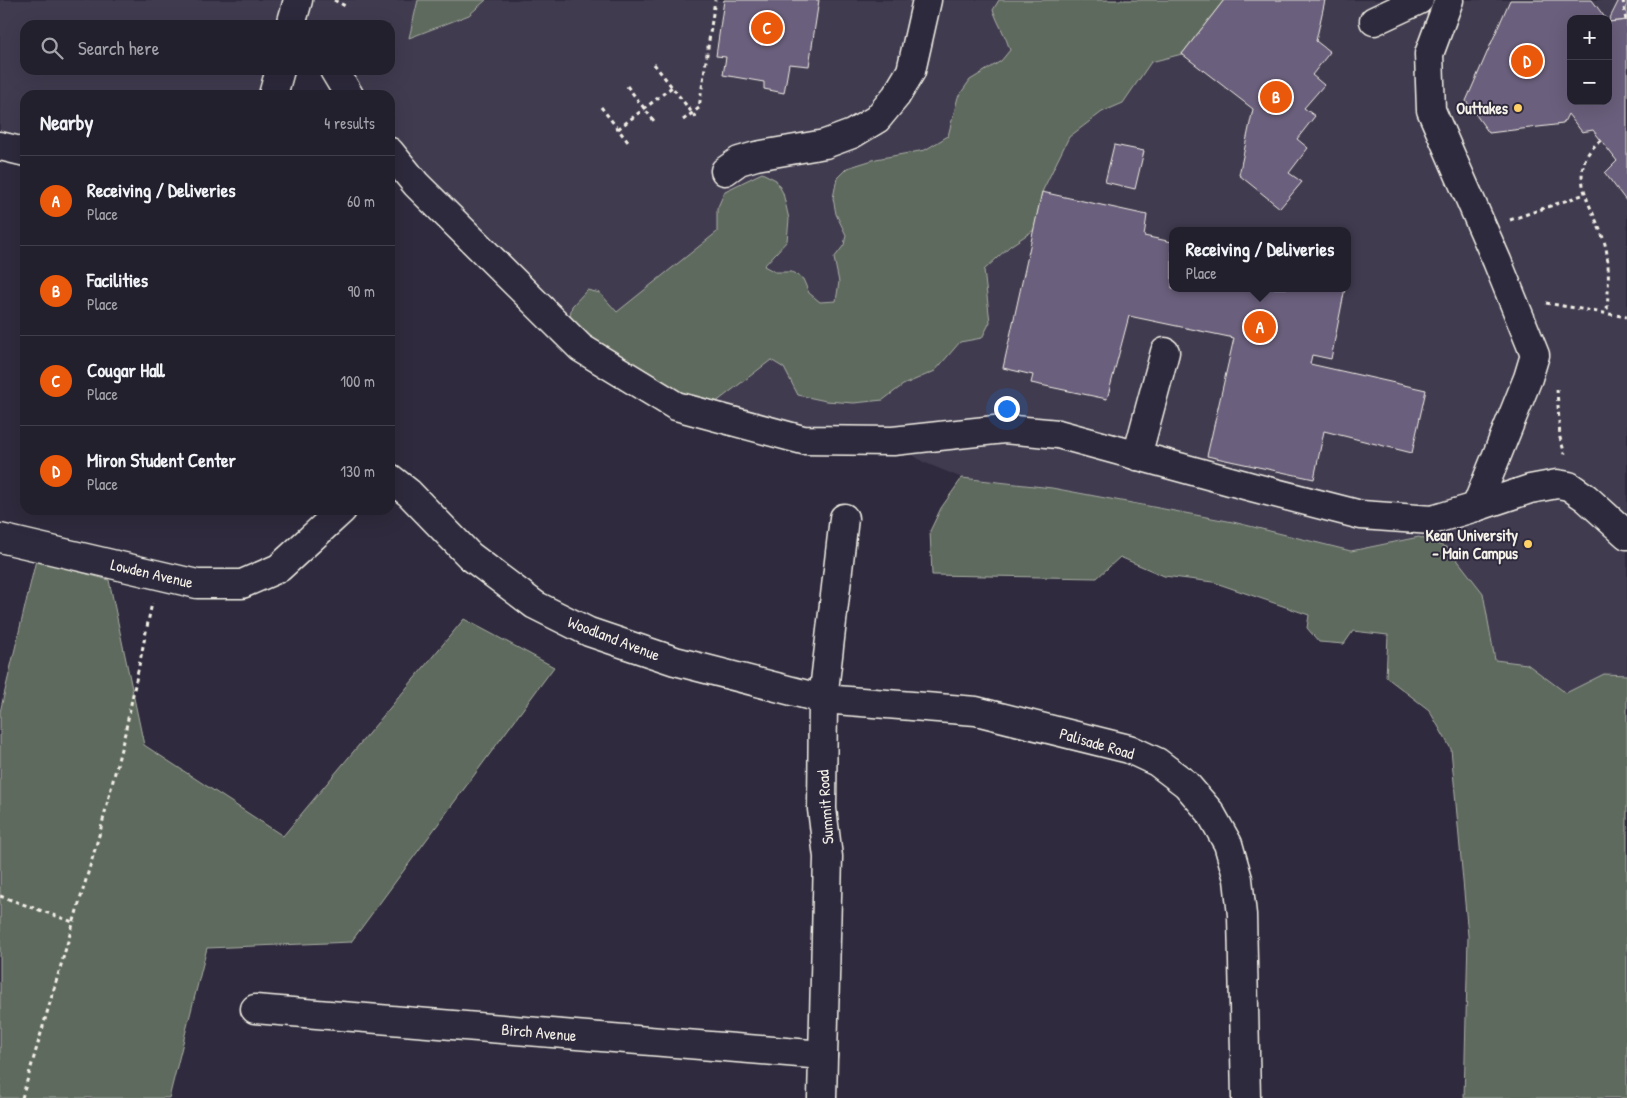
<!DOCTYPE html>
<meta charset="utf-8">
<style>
:root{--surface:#23202e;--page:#2f2d3a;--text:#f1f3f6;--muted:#a3a3aa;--line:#403e4a;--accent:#ea580c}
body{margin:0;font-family:"Patrick Hand",sans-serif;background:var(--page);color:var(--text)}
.controls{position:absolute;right:15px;top:15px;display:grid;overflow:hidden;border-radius:10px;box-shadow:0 5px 20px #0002}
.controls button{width:45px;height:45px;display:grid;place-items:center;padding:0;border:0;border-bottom:1px solid var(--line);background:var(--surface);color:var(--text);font:25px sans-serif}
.you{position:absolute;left:1006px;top:408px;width:18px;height:18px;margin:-12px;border:4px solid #fff;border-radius:50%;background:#1a73e8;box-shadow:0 0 0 8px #1a73e833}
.badge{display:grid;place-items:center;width:32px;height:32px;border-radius:50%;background:var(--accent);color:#fff;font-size:16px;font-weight:700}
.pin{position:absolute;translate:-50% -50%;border:2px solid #fff;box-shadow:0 1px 5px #0006}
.popup{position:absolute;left:1169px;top:227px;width:182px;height:65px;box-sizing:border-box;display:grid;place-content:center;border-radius:10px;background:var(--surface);filter:drop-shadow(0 1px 4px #0005);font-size:16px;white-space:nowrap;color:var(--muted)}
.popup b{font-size:19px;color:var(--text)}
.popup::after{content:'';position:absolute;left:50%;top:100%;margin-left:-10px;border:10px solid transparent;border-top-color:var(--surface)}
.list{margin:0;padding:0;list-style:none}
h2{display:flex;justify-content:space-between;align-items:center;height:65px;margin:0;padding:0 20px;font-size:21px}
h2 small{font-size:16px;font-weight:400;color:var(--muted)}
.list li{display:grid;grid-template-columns:32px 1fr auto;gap:15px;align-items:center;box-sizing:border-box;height:90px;padding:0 20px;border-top:1px solid var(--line)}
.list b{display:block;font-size:19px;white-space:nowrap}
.list p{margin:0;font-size:16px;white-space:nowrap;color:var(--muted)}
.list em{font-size:16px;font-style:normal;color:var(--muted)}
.icon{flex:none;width:28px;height:28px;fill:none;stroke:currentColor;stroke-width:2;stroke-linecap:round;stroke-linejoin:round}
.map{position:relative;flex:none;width:1627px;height:1098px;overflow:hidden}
.search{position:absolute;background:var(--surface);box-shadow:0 5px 20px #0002;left:20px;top:20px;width:375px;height:55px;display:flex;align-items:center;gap:12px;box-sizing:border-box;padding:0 18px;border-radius:15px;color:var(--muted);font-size:19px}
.panel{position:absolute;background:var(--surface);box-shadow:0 5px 20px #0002;left:20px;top:90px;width:375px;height:425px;border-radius:15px}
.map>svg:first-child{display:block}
.built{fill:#413a50;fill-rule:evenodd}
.green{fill:#5e6a5f;stroke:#a9aea4}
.building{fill:#6a5e7c;stroke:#f4f1e8}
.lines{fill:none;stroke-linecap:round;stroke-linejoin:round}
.minor-casing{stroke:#f4f1e8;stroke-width:31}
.path{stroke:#f4f1e8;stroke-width:3;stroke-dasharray:4 4;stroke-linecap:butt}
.minor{stroke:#2f2a3d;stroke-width:28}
.poi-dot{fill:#ffd166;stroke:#2f2a3d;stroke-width:2}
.labels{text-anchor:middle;stroke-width:4;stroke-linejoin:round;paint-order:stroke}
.poi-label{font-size:16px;font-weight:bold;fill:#f4f1e8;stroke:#2f2a3d;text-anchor:end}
.street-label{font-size:16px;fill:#f4f1e8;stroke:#2f2a3d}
</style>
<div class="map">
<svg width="1627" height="1098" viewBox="0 0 1627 1098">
<rect width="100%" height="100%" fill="#2f2a3d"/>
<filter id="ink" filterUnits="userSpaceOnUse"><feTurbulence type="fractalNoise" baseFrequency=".02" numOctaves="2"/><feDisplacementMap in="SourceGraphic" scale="10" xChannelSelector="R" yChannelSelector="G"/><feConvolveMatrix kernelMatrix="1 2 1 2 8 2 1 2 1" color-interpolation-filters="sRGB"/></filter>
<g filter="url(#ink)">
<!-- built -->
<path class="built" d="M 0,0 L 1627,0 L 1627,1098 L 1464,1098 L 1468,936 L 1451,749 L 1419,537 L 1351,551 L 1233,522 L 1052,488 L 962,478 L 923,462 L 893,441 L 803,440 L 581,348 L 390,152 L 390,95 L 349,95 L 334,70 L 390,70 L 390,25 L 25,25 L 25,70 L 280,70 L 273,95 L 25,95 L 25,152 L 0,146 ZM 1571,19 L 1608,19 L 1608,101 L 1571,101 ZM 1172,231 L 1348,231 L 1348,288 L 1172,288 Z"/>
<!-- green -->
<g class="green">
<path d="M 418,0 L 486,0 L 469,15 L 409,38 Z"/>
<path d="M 999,0 L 1224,0 L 1182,54 L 1151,62 L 1123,103 L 1102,112 L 1069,137 L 1042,192 L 1034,230 L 1010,246 L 984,270 L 990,322 L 982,338 L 960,342 L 935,371 L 903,385 L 883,400 L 854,403 L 826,401 L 798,395 L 784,368 L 771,360 L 702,413 L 566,333 L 572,306 L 587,290 L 600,293 L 617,312 L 717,232 L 717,209 L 725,191 L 762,173 L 776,180 L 783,193 L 789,219 L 787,241 L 764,266 L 775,272 L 792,272 L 803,279 L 809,293 L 820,302 L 836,301 L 839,282 L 834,258 L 844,245 L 846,235 L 836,214 L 833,198 L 837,178 L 847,168 L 876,159 L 925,150 L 948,136 L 958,97 L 970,80 L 1001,61 L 1010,50 C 1006,36 998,24 993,10 Z"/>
<path d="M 962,478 L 1052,488 L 1233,522 L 1351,551 L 1419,537 L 1448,548 L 1483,593 L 1495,660 L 1527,664 L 1566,693 L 1604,674 L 1627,675 L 1627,1098 L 1464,1098 L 1468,936 L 1451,749 L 1429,710 L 1386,677 L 1388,635 L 1353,631 L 1344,644 L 1319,642 L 1307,628 L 1309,615 L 1213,582 L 1164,576 L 1120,557 L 1097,578 L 932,575 L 930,531 L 941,508 Z"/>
<path d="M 36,560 L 109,580 L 144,745 L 283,836 L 464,619 L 554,667 L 351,942 L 207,948 L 169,1098 L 0,1098 L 0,712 Z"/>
</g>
<!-- building -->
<g class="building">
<path d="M 724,0 L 819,0 L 809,66 L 789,64 L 784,93 L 764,89 L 764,82 L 723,75 L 726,57 L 716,56 Z"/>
<path d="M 1224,0 L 1325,0 L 1316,41 L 1330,52 L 1312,75 L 1324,85 L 1304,108 L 1315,116 L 1297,139 L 1308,148 L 1289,173 L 1302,182 L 1280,208 L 1239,175 L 1253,109 L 1182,54 Z"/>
<path d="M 1510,0 L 1592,0 L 1606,19 L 1571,19 L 1571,101 L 1608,101 L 1608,22 L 1627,20 L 1627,202 L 1605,173 L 1617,161 L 1593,130 L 1582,132 L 1568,114 L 1563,124 L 1489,133 L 1466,101 Z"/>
<path d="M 1619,0 L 1627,0 L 1627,20 L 1608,22 Z"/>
<path d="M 1114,145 L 1144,151 L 1135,189 L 1105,182 Z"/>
<path d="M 1042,192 L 1147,215 L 1144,236 L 1172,242 L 1172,288 L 1345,288 L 1331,359 L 1312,355 L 1310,364 L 1426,390 L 1412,453 L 1324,431 L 1314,479 L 1207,456 L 1234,338 L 1129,316 L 1107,399 L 1031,383 L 1033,375 L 1003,368 Z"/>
</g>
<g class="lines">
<defs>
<g id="minor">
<path d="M 1449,0 L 1429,54 L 1431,110 L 1497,261 L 1535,355 L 1528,378 L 1476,507"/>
<path d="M 1374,21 L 1419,0"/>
<path d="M 291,25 L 298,0"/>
<path d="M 334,70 L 349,95"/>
<path d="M 273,95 L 280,70"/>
<path d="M 0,146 L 25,152"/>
<path d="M 390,152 L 416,184 L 581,348 L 676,406 L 803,440 L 893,441 L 1004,429 L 1058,434 L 1252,487 L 1361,515 L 1432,520 L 1476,507 L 1530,489 L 1557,484 L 1569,486 L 1586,498 L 1627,535"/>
<path d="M 725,171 L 739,161 L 756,156 L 825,144 L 852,134 L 877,119 L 896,96 L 911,71 L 927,0"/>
<path d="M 1137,456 L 1165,352"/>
<path d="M 390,478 L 409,493 L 470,556 L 535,605 L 589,632 L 675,661 L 823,699 L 976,711 L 1129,749 L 1157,762 L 1186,784 L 1210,812 L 1228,844 L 1238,879 L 1242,915 L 1246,1098"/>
<path d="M 0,538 L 197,584 L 242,584 L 279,568 L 342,510"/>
<path d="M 255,1009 L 823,1055"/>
<path d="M 822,1098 L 828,857 L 822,809 L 823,699 L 844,518"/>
</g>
</defs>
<!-- minor casing -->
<use href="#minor" class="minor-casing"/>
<!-- path -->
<g class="path">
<path d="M 334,0 L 347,7"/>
<path d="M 1623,0 L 1626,21"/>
<path d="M 654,64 L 697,119"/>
<path d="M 627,86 L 654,121"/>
<path d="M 601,107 L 628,142"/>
<path d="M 683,120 L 699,108 L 715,0"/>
<path d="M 618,129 L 672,87"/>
<path d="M 1601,140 C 1560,173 1597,210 1606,248 C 1610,270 1608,291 1607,313"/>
<path d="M 1510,220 L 1585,194"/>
<path d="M 1546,303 L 1627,317"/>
<path d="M 1557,389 L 1560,438 L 1565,454"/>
<path d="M 0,896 L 73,922"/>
<path d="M 22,1098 L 100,832 L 125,733 L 152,603"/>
</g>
<!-- minor -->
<use href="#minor" class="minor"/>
</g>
</g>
<!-- markers -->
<g class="poi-dot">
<circle cx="1518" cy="108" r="5"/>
<circle cx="1528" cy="544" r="5"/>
</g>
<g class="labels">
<!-- poi labels -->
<g class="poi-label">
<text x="1508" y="114">Outtakes</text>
<text x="1518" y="541">Kean University<tspan x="1518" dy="18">- Main Campus</tspan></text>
</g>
<!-- street labels -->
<g class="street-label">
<text transform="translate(152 573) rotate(13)" y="6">Lowden Avenue</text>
<text transform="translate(614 638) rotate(21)" y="6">Woodland Avenue</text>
<text transform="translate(1097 743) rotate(16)" y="6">Palisade Road</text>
<text transform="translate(825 807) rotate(-94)" y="6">Summit Road</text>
<text transform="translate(539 1032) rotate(5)" y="6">Birch Avenue</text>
</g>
</g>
</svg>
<div class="controls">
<button>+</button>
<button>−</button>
</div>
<div class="you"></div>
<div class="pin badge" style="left:1260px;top:327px">A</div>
<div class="popup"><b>Receiving / Deliveries</b>Place</div>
<div class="pin badge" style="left:1276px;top:97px">B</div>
<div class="pin badge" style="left:767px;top:28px">C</div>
<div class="pin badge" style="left:1527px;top:61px">D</div>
<div class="search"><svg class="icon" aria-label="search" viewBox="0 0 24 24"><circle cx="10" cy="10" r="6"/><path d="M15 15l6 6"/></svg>Search here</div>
<section class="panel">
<h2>Nearby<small>4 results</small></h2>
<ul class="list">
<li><span class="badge">A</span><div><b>Receiving / Deliveries</b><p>Place</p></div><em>60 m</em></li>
<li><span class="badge">B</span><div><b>Facilities</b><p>Place</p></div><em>90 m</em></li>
<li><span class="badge">C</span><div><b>Cougar Hall</b><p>Place</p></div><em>100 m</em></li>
<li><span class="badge">D</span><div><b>Miron Student Center</b><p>Place</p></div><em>130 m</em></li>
</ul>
</section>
</div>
